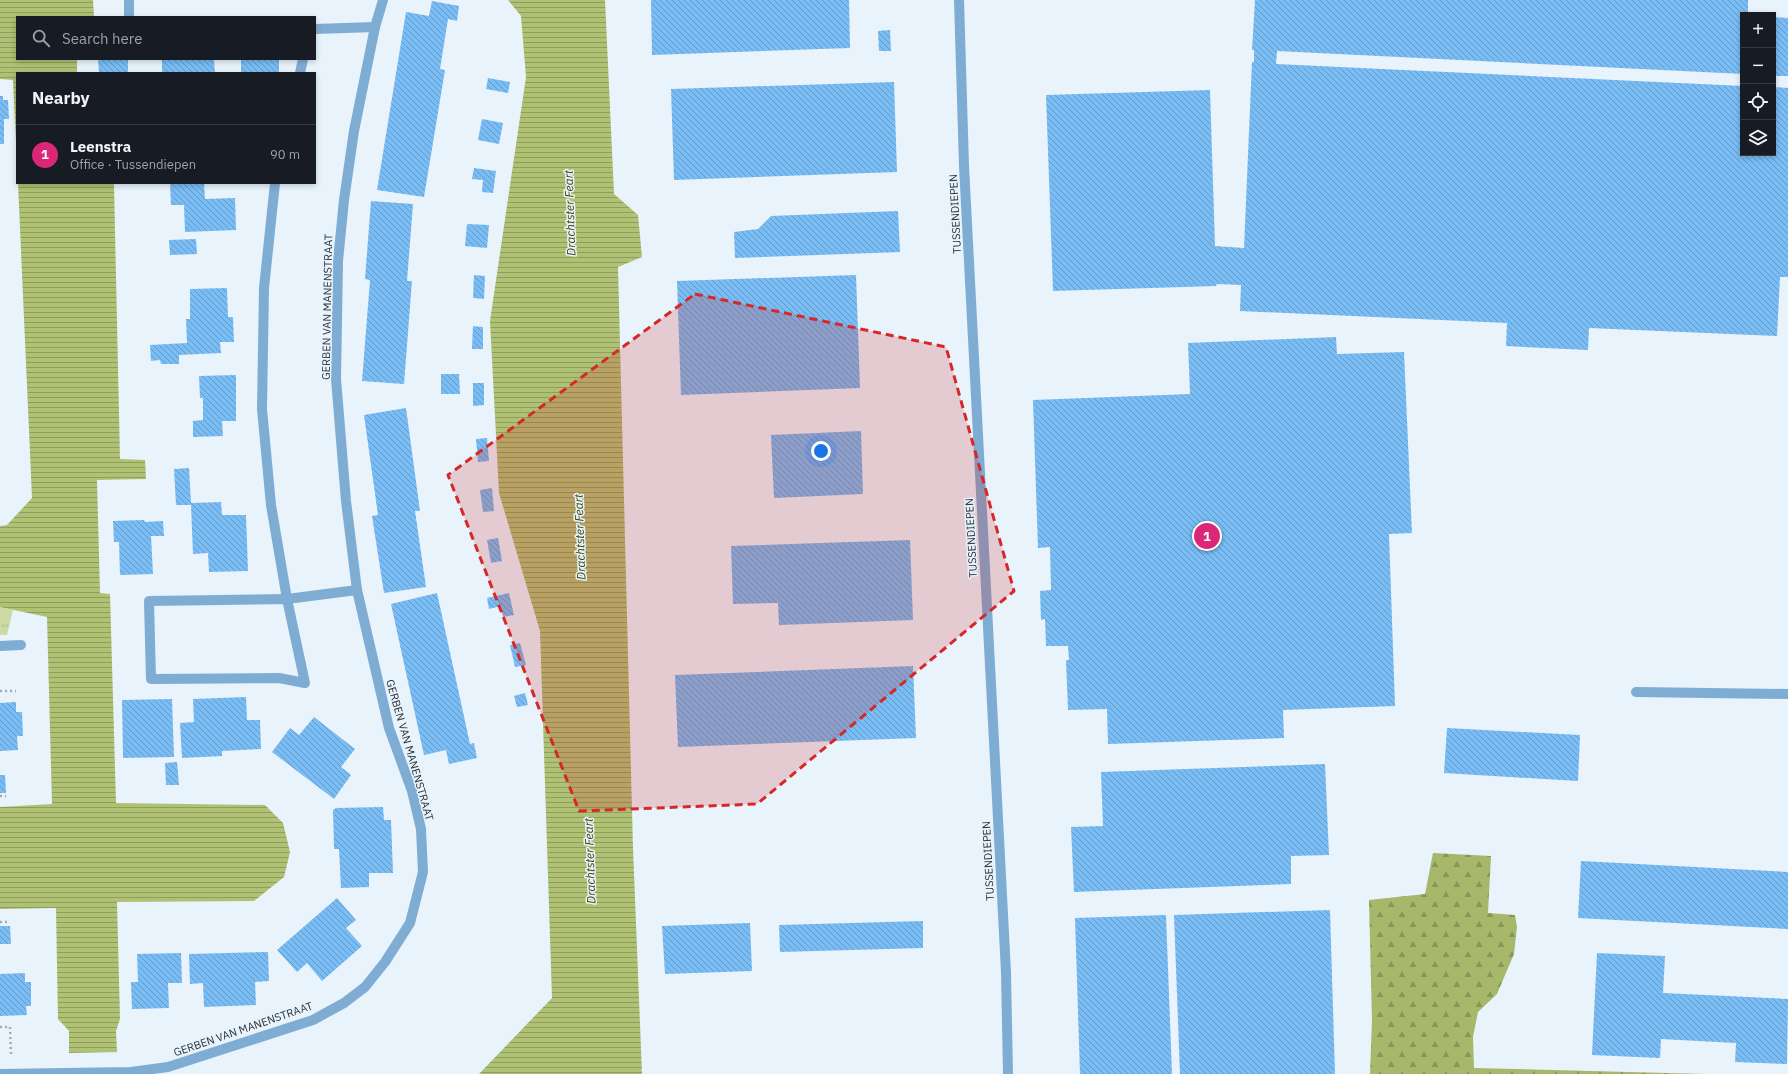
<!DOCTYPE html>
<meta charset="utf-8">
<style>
:root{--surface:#171b24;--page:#242831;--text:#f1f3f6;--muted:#9ea1a6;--line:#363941;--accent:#db2777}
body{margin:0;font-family:"IBM Plex Sans",sans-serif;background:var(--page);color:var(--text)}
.controls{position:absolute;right:12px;top:12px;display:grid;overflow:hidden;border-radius:0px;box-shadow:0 2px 6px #0003}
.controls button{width:36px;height:36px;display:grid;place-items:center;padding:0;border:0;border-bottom:1px solid var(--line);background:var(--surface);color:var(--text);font:20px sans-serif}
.you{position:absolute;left:821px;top:451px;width:14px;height:14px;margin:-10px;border:3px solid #fff;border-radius:50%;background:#1a73e8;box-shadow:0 0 0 6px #1a73e833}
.badge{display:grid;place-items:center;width:26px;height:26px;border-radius:50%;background:var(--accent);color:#fff;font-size:13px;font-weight:700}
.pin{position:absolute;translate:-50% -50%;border:2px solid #fff;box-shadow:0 1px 4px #0006}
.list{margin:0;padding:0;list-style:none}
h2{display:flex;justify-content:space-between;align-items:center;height:52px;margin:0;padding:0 16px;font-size:17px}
h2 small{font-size:13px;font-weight:400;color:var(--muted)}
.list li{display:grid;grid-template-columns:26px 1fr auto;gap:12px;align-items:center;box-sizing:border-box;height:60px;padding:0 16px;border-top:1px solid var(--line)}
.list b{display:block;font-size:15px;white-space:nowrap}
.list p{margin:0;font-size:13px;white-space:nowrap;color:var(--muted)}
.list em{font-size:13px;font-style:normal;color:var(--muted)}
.icon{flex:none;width:22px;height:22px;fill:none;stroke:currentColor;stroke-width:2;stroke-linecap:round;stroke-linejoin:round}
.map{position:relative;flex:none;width:1788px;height:1074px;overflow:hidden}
.search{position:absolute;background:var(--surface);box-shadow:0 2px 6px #0003;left:16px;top:16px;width:300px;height:44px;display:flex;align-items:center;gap:10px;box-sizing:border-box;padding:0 14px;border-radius:0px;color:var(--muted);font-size:15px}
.panel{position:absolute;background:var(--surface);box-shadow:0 2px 6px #0003;left:16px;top:72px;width:300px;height:112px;border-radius:0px}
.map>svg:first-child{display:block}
.grass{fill:url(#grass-tufts)}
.forest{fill:url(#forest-firs)}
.water{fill:url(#water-rules)}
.pier{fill:#e8f3fc}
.building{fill:url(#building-back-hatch)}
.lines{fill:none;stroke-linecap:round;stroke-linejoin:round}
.path{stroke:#a1acb5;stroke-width:2.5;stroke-dasharray:2 3;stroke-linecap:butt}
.minor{stroke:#7facd3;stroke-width:10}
.marked{fill:#d62828;fill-opacity:0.2;stroke:#d62828;stroke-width:3;stroke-dasharray:8 5;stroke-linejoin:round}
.labels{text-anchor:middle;stroke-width:3;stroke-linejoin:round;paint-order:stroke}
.street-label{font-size:11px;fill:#2b353e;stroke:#e8f3fc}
.water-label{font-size:12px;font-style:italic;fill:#3b4609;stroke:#e8f3fc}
</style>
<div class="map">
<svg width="1788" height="1074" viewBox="0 0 1788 1074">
<defs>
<pattern id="grass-tufts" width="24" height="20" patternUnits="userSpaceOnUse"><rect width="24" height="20" fill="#cddaa6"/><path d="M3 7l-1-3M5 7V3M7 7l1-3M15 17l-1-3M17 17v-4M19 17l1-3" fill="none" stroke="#b0bc90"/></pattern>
<pattern id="forest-firs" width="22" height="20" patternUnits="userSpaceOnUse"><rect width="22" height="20" fill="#a7b86a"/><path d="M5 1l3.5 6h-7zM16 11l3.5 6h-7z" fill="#889659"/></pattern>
<pattern id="water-rules" width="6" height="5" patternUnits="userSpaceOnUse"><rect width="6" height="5" fill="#afc172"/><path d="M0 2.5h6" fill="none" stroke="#8f9e5f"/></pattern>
<pattern id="building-back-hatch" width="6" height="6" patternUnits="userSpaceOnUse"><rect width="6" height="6" fill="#7abdf4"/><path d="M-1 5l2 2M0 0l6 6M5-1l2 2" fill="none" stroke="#649ac7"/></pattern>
</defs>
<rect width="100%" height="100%" fill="#e8f3fc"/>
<!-- grass -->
<path class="grass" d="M 0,607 L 13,610 L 7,635 L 0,635 Z"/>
<!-- forest -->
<path class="forest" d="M 1433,853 L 1491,856 L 1488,913 L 1515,915 L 1517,927 L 1514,954 L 1497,994 L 1478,1012 L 1473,1037 L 1474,1068 L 1705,1074 L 1370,1074 L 1372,1020 L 1369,900 L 1425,894 Z"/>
<!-- water -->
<g class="water">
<path d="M 0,0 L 93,0 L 94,17 L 17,17 L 17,59 L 77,59 L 77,73 L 17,73 L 17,161 L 13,80 L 0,79 Z"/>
<path d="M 508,0 L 605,0 L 614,194 L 638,215 L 642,257 L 618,267 L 633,848 L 642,1074 L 479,1074 L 552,998 L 540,631 L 499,493 L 490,321 L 526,77 L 521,16 Z"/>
<path d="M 18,183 L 114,184 L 120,459 L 145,460 L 146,479 L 97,480 L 100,593 L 110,594 L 116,803 L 265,805 L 283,823 L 290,852 L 284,877 L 254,901 L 117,902 L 120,1019 L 116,1031 L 118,1074 L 69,1074 L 69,1031 L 58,1019 L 56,908 L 0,909 L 0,807 L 52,804 L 47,617 L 0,607 L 0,526 L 7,525 L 32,498 Z"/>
</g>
<!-- pier -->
<path class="pier" d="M 119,1052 L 120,1074 L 68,1074 L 67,1053 Z"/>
<!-- building -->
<g class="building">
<path d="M 651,0 L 849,0 L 850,48 L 652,55 Z"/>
<path d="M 1255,0 L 1748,0 L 1748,15 L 1743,15 L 1743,74 L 1277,51 L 1276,64 L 1743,86 L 1743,153 L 1773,153 L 1773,87 L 1788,88 L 1788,277 L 1780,277 L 1777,336 L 1589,328 L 1588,350 L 1506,346 L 1507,323 L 1240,311 L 1241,285 L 1217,284 L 1216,286 L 1053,291 L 1046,95 L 1210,90 L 1215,246 L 1244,248 L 1252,62 L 1254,62 L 1254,50 L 1252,50 Z"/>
<path d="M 432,1 L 459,6 L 457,21 L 448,19 L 440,69 L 445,70 L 424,197 L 377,190 L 406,12 L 429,16 Z"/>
<path d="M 1773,17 L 1788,18 L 1788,76 L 1773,76 Z"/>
<path d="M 890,30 L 891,51 L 879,51 L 878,31 Z"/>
<path d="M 98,59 L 128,59 L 128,73 L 99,73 Z"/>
<path d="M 162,59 L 214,59 L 215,73 L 162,73 Z"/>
<path d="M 241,59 L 279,59 L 279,72 L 241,73 Z"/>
<path d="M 488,78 L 510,82 L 508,93 L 486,89 Z"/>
<path d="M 894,82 L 897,172 L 674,180 L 671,89 Z"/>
<path d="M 0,96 L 3,96 L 3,100 L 8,100 L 9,119 L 4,119 L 4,144 L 0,144 Z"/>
<path d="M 482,119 L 503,123 L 499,144 L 478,140 Z"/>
<path d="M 474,168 L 496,171 L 493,193 L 482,192 L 483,180 L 472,179 Z"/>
<path d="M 170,183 L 204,183 L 205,199 L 235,198 L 236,230 L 185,232 L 184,205 L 171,205 Z"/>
<path d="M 371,201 L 413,204 L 407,281 L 412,281 L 404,384 L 362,381 L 370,280 L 365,279 Z"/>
<path d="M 898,211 L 900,252 L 735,258 L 734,232 L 758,229 L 771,216 Z"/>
<path d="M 467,224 L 489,225 L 487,248 L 465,246 Z"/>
<path d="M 196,239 L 197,254 L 170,255 L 169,240 Z"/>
<path d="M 474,275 L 485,276 L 484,299 L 473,298 Z"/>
<path d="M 856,275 L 860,388 L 681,395 L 677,281 Z"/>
<path d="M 227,288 L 228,317 L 233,317 L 234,342 L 220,342 L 221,353 L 179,355 L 179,364 L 161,364 L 160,360 L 151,361 L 150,345 L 187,343 L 186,319 L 190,319 L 190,289 Z"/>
<path d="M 473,326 L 483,327 L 483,349 L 472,349 Z"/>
<path d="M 1336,337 L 1337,354 L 1404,352 L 1412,533 L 1389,534 L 1395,706 L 1283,710 L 1284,738 L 1108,744 L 1107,709 L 1068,710 L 1066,660 L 1069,660 L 1068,646 L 1046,646 L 1045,619 L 1041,620 L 1040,591 L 1051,590 L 1050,547 L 1038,548 L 1033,400 L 1190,394 L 1188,343 Z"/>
<path d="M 441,374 L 459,374 L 460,394 L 441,394 Z"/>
<path d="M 236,375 L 236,421 L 222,421 L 223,436 L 193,437 L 193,421 L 203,420 L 203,398 L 200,398 L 199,376 Z"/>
<path d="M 473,383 L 484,383 L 484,405 L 473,406 Z"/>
<path d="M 406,408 L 420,511 L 415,511 L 426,587 L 384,593 L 372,516 L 378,515 L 364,415 Z"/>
<path d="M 861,431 L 863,494 L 774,498 L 771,435 Z"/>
<path d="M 487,438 L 489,461 L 478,462 L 476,439 Z"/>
<path d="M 189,468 L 191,503 L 221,502 L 222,515 L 246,515 L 248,571 L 209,572 L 208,553 L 193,554 L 191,505 L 176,505 L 174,469 Z"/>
<path d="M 492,488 L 494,511 L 483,512 L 480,490 Z"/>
<path d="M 144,520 L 145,522 L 163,521 L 164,536 L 151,536 L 153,574 L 120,575 L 119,542 L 114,542 L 113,521 Z"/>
<path d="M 498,538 L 502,561 L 491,563 L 487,540 Z"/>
<path d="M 910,540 L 913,620 L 779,625 L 778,603 L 733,604 L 731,546 Z"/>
<path d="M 437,593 L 470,744 L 474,743 L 477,758 L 449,764 L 446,750 L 424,755 L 391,604 Z"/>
<path d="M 509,593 L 514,615 L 503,617 L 501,606 L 489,609 L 487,598 Z"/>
<path d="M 520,643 L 526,665 L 515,667 L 510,645 Z"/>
<path d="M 913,666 L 916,738 L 678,747 L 675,675 Z"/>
<path d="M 525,693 L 528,705 L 517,707 L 514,696 Z"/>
<path d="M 246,697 L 247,720 L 260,720 L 261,749 L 222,751 L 222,756 L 182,758 L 180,723 L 194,722 L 193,699 Z"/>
<path d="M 172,699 L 174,757 L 123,758 L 122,700 Z"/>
<path d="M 16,702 L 16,712 L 22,712 L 23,736 L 17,736 L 18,750 L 0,751 L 0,703 Z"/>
<path d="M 314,717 L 355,749 L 341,767 L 351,775 L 334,799 L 272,752 L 290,728 L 299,735 Z"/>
<path d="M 1447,728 L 1580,735 L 1578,781 L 1444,773 Z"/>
<path d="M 177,762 L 179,785 L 166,785 L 165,763 Z"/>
<path d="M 1325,764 L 1329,855 L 1291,856 L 1291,884 L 1074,892 L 1071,827 L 1103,826 L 1101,772 Z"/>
<path d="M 0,775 L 5,775 L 6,793 L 0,793 Z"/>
<path d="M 383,807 L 384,820 L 391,820 L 393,873 L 369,873 L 369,887 L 341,888 L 339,849 L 334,849 L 333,810 L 336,808 Z"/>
<path d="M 1581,861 L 1788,872 L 1788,929 L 1578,918 Z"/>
<path d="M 337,898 L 356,920 L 346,928 L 362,946 L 322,981 L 307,963 L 297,972 L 277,950 Z"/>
<path d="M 1330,910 L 1335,1074 L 1180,1074 L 1174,915 Z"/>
<path d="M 1166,915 L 1172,1074 L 1080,1074 L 1075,918 Z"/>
<path d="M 923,921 L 923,948 L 780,952 L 779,925 Z"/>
<path d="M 750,923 L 752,971 L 665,974 L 662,926 Z"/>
<path d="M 0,926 L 10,926 L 11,944 L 0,944 Z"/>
<path d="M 268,952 L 269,981 L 255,982 L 256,1005 L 204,1007 L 203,983 L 190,984 L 189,954 Z"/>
<path d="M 181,953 L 182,983 L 168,983 L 169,1008 L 132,1009 L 131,982 L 138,982 L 137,954 Z"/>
<path d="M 1597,953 L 1665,956 L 1663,993 L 1788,999 L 1787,1064 L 1735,1062 L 1736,1043 L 1661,1039 L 1660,1058 L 1592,1055 Z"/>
<path d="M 25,973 L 25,982 L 31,982 L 31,1006 L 26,1006 L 27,1015 L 0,1016 L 0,974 Z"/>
</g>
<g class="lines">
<!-- path -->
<g class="path">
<path d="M 0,691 L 16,691"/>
<path d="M 0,796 L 6,796"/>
<path d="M 0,922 L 10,922"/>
<path d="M 0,1027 L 10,1027 L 11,1054"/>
</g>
<!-- minor -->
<g class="minor">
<path d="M 129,0 L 129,17"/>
<path d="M 959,0 L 964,166 L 1006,972 L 1008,1074"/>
<path d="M 315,29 L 375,27"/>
<path d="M 300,73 L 303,59"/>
<path d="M 275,183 L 264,288 L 262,409 L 271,505 L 287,599 L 357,590"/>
<path d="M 287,599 L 305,683 L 279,678 L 151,679 L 149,601 Z"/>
<path d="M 0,646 L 21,645"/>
<path d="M 1636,692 L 1788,694"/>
<path d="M 0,1074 L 131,1072 L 168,1067 L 313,1020 L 344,1003 L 365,987 L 385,962 L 410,923 L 423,872 L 421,829 L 412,791 L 389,728 L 357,590 L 346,501 L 336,379 L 338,261 L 344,200 L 354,131 L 375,27 L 383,0"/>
</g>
</g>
<!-- marked area -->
<path class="marked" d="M 695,294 L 946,347 L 1014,591 L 757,804 L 579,811 L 448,475 Z"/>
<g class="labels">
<!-- street labels -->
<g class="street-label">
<text transform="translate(955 214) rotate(-93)" y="4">TUSSENDIEPEN</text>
<text transform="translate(327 307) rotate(-89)" y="4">GERBEN VAN MANENSTRAAT</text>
<text transform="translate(971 538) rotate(-93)" y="4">TUSSENDIEPEN</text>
<text transform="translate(410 750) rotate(74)" y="4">GERBEN VAN MANENSTRAAT</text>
<text transform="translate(988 861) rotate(-93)" y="4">TUSSENDIEPEN</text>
<text transform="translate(243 1029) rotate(-19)" y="4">GERBEN VAN MANENSTRAAT</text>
</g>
<!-- water labels -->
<g class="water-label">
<text transform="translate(570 213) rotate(-92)" y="4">Drachtster Feart</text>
<text transform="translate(580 537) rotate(-92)" y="4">Drachtster Feart</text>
<text transform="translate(590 861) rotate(-92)" y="4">Drachtster Feart</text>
</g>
</g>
</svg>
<div class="controls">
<button>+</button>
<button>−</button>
<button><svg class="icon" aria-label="locate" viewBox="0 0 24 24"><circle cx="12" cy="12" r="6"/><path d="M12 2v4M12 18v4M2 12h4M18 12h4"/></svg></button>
<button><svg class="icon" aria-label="layers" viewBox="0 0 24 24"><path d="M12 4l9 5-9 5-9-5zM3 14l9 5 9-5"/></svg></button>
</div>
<div class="you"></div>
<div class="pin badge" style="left:1207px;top:536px">1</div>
<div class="search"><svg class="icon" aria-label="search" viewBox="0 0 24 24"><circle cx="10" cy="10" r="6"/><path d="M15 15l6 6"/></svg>Search here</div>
<section class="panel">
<h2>Nearby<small></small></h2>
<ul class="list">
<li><span class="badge">1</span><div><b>Leenstra</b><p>Office · Tussendiepen</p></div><em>90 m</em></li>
</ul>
</section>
</div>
